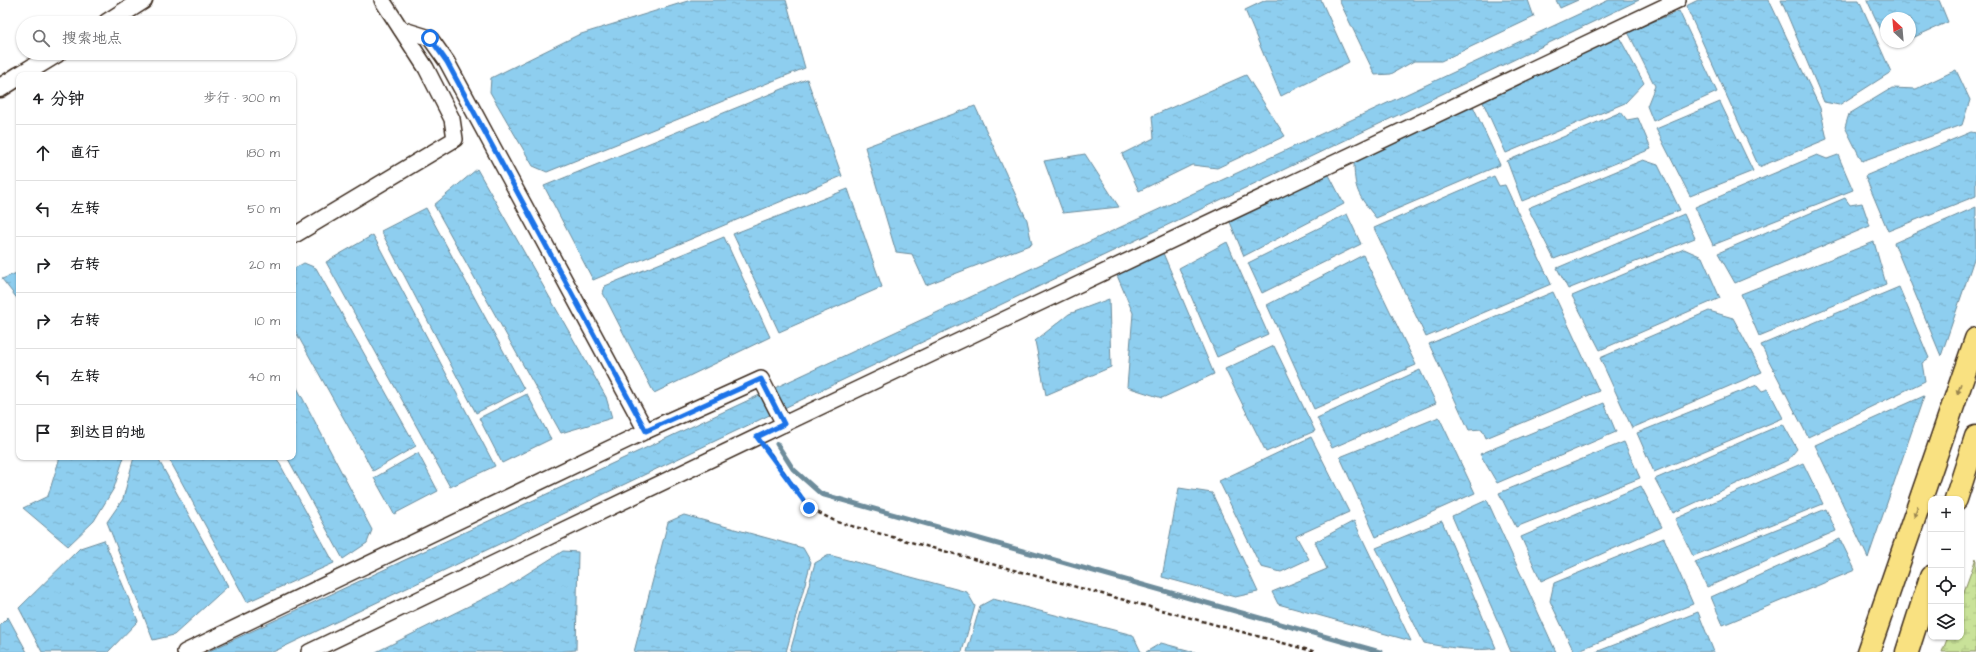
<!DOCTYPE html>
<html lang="zh">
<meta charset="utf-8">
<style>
:root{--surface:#fff;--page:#f6f6f6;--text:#202124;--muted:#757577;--line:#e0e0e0}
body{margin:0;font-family:"Architects Daughter","LXGW WenKai TC",sans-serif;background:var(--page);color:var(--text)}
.controls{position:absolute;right:12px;bottom:12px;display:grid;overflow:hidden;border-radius:8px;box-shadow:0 1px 3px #0004}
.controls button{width:36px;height:36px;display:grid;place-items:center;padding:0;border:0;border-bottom:1px solid var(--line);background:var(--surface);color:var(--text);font:20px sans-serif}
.compass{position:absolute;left:1880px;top:12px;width:36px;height:36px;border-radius:50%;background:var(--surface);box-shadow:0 1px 3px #0004;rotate:334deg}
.stop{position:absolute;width:12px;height:12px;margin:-9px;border:3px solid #1a73e8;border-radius:50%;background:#fff}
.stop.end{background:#1a73e8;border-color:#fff;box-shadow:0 1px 4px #0008}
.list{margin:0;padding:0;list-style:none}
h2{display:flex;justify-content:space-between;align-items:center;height:52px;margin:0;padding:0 16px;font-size:17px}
h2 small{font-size:13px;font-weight:400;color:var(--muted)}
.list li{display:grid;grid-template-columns:26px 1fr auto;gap:12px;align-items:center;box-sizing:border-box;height:56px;padding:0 16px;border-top:1px solid var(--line)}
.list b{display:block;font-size:15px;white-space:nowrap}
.list em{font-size:13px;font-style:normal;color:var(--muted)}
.icon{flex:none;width:22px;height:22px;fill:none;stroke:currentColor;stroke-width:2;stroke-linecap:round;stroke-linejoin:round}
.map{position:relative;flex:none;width:1976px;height:652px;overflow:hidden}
.search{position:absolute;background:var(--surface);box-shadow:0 1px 3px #0004;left:16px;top:16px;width:280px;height:44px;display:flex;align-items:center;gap:10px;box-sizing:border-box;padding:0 14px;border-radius:22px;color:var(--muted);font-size:15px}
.panel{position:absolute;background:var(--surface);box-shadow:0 1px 3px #0004;left:16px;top:72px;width:280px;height:388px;border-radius:8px}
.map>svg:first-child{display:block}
.wetland{fill:url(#wetland-marsh);stroke:#82865c}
.water{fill:url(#water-ripples);stroke:#6d8c9b}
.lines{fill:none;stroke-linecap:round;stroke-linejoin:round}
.stream{stroke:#6d8c9b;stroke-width:5}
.minor-casing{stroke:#3b2a1e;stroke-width:18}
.tertiary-casing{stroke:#3b2a1e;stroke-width:21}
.trunk-casing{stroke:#3b2a1e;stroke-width:25}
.path{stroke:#3b2a1e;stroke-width:2.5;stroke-dasharray:4 3;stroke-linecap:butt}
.minor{stroke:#fff;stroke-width:15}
.tertiary{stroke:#fff;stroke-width:18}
.trunk{stroke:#f9e181;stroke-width:22}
.oneway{fill:#9a8650}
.route{stroke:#1a73e8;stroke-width:5}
</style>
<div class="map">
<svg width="1976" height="652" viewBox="0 0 1976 652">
<defs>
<pattern id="wetland-marsh" width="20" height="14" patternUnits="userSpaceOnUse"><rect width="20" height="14" fill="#c9e299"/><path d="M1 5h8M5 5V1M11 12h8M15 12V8" fill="none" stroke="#aec283"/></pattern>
<pattern id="water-ripples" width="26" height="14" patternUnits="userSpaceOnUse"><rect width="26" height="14" fill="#8eceef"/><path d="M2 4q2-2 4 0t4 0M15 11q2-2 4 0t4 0" fill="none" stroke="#7bb1cc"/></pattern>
</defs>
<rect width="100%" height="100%" fill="#fff"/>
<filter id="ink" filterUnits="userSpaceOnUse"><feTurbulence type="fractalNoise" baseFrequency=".025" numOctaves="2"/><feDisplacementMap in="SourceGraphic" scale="8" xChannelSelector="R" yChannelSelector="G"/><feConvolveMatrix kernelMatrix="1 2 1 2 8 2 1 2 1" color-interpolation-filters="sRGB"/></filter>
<g filter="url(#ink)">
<!-- wetland -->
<path class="wetland" d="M 1976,558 L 1976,652 L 1942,652 L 1948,637 L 1961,637 L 1961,600 Z"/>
<!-- water -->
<g class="water">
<path d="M 691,0 L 786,0 L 805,68 L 547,172 L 533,166 L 490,92 L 491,78 L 578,35 Z"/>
<path d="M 1266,0 L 1321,0 L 1349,62 L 1281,96 L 1245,10 Z"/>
<path d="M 1339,0 L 1528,0 L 1534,17 L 1441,61 L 1414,61 L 1391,74 L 1375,75 Z"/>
<path d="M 1556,0 L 1578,0 L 1560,8 Z"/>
<path d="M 1609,0 L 1639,0 L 273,652 L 207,652 Z"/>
<path d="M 1698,0 L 1769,0 L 1820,108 L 1827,139 L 1759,167 L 1686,6 Z"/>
<path d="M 1781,0 L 1859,0 L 1891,72 L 1839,105 L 1824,102 Z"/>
<path d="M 1867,0 L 1939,0 L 1948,22 L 1910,39 L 1910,18 L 1886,18 L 1886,41 Z"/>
<path d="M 1679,11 L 1717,92 L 1653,121 L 1647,106 L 1655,86 L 1628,32 Z"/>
<path d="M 1618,35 L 1644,83 L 1625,103 L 1506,153 L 1482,100 Z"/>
<path d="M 1956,70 L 1970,100 L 1962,125 L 1862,161 L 1845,127 L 1849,114 L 1892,88 L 1916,89 Z"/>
<path d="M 1246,75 L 1285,136 L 1217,168 L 1192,165 L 1139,191 L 1122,154 L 1154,138 L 1152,116 Z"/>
<path d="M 807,79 L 842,176 L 593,280 L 544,186 Z"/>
<path d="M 1720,102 L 1753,171 L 1690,196 L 1656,129 Z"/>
<path d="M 975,106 L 1027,220 L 1032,244 L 926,285 L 912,254 L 896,252 L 865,147 Z"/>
<path d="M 1473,106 L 1500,165 L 1376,218 C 1358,195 1354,190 1354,160 Z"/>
<path d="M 1621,112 L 1627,120 L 1638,118 L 1651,149 L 1522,201 L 1507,161 Z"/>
<path d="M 1971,132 L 1976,133 L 1976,196 L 1888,231 L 1865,176 Z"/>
<path d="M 1085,154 L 1119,207 L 1063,213 L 1044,161 Z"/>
<path d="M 1817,155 L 1827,159 L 1838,155 L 1853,190 L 1713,245 L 1695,207 Z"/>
<path d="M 1643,160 L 1658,165 L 1680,210 L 1554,259 L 1528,208 Z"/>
<path d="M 477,169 L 606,397 L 612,418 L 561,433 L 434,205 Z"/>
<path d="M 1327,171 L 1344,204 L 1244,256 L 1230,222 Z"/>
<path d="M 1494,176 L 1499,186 L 1505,185 L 1551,284 L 1426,337 L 1374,228 Z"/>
<path d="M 848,189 L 882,287 L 779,332 L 733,234 Z"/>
<path d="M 1845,198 L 1850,205 L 1862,203 L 1870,226 L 1735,283 L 1718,253 Z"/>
<path d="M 1976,207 L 1976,253 L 1941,356 L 1894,243 Z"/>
<path d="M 426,208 L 524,389 L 476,413 L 381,231 Z"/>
<path d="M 1347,214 L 1361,244 L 1262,293 L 1248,263 Z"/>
<path d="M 1684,214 L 1695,238 L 1568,289 L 1557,268 Z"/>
<path d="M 373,235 L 495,466 L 450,487 L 326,262 Z"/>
<path d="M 724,237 L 770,337 L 654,393 L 603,293 L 605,286 Z"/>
<path d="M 1227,242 L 1268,334 L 1217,357 L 1179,268 Z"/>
<path d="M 1874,242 L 1886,284 L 1759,336 L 1741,294 Z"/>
<path d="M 1684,249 L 1702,257 L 1720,298 L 1600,350 L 1572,296 Z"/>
<path d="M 1163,253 L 1214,374 L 1162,398 L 1127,387 L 1133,313 L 1116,273 Z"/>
<path d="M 1363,255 L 1416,365 L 1314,409 L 1267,305 Z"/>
<path d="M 304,263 L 316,268 L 416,446 L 373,471 L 293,327 L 293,269 Z"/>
<path d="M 19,272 L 19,301 L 2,279 Z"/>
<path d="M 1899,287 L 1929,358 L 1922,363 L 1925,381 L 1808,437 L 1761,345 Z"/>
<path d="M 1553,292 L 1599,391 L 1486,438 L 1482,429 L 1469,430 L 1429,344 Z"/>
<path d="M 1109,299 L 1111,367 L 1046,395 L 1035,341 L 1069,314 Z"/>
<path d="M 1709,311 L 1733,318 L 1762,372 L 1632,428 L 1600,358 Z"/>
<path d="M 1274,346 L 1315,431 L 1266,452 L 1225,369 Z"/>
<path d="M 1420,370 L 1436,403 L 1332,448 L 1317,418 Z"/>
<path d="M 293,380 L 372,530 L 367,543 L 343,559 L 287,457 L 293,457 Z"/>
<path d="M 1757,385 L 1762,391 L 1768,389 L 1783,418 L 1654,472 L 1637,433 Z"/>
<path d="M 527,394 L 551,439 L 502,463 L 479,418 Z"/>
<path d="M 1924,396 L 1868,558 L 1815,445 Z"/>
<path d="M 1604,403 L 1616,432 L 1497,483 L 1480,454 Z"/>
<path d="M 1439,417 L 1475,493 L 1376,537 L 1340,457 Z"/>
<path d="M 1783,424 L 1797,449 L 1788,460 L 1673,513 L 1655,479 Z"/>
<path d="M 1311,437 L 1349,512 L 1296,536 L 1309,559 L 1281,572 L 1261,567 L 1219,481 Z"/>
<path d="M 1624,442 L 1640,478 L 1516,527 L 1499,493 Z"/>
<path d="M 418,453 L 438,491 L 394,514 L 374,478 Z"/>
<path d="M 60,457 L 124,457 L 114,488 L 94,521 L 68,546 L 23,508 L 48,496 Z"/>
<path d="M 134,457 L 157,457 L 228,586 L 174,635 L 153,640 L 107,522 L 123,499 Z"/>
<path d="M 168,457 L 276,457 L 334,563 L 247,602 Z"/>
<path d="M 1803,463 L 1823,504 L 1693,556 L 1675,519 Z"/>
<path d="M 1641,486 L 1662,527 L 1541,581 L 1521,537 Z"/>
<path d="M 1179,488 L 1212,493 L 1258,592 L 1235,597 L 1162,577 Z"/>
<path d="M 1487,500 L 1556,652 L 1511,652 L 1452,516 Z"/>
<path d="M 1826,509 L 1836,531 L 1707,587 L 1695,562 Z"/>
<path d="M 684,515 L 803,548 L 811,562 L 786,652 L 634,652 L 668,522 Z"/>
<path d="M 1354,521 L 1411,641 L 1278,604 L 1272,592 L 1327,569 L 1315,542 Z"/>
<path d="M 1442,521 L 1496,648 C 1480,652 1442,647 1424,643 L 1376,548 Z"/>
<path d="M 1664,538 L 1693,604 L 1574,652 L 1550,601 L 1554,583 Z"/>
<path d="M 1840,539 L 1855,570 L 1723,625 L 1711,597 Z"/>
<path d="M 104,540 L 138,621 L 108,652 L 42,652 L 19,608 L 80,548 Z"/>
<path d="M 563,551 L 578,552 L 576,650 L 556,652 L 376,652 L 503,589 Z"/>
<path d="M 829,555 L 967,592 L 975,606 L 962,652 L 790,652 L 815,563 Z"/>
<path d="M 993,599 L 1133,635 L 1141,652 L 967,652 L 980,606 Z"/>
<path d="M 1698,612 L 1714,652 L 1596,652 Z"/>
<path d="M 8,617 L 27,652 L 0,652 L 0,625 Z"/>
<path d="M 1161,643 L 1195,652 L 1146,652 Z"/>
</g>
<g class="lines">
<!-- stream -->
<path class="stream" d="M 777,444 L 793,469 L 821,494 L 1380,652"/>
<defs>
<g id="minor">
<path d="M 293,236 L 455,139 L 452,119 L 426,68 L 382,0"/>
<path d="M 646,431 L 761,379 L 784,424"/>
<path d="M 185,652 L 646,431 L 447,62 L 430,38 L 401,29"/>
<path d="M 309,652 L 784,424 L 1678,0"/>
</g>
<g id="tertiary">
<path d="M 107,23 L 143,0"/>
<path d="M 21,75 L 57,53"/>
<path d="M 0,88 L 19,76"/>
</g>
<g id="trunk">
<path d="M 1956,499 L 1976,437"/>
<path d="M 1868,652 L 1976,339"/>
<path d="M 1907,652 L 1931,577"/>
</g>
</defs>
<!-- minor casing -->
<use href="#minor" class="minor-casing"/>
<!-- tertiary casing -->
<use href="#tertiary" class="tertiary-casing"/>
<!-- trunk casing -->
<use href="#trunk" class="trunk-casing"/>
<!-- path -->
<path class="path" d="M 766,448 L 809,508 L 837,522 L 1316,652"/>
<!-- minor -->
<use href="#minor" class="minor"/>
<!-- tertiary -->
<use href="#tertiary" class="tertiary"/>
<!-- trunk -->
<use href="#trunk" class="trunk"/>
</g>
<!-- one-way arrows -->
<defs><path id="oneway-solid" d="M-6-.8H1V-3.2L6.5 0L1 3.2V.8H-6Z"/></defs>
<g class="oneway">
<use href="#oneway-solid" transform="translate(1959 389) rotate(109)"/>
<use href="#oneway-solid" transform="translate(1916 512) rotate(109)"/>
</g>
</g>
<g class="lines" filter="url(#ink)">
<!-- route -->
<path class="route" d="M 430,38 L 447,62 L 646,431 L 761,379 L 784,424 L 757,437 L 809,508"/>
</g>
</svg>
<div class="controls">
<button>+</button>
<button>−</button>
<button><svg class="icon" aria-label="locate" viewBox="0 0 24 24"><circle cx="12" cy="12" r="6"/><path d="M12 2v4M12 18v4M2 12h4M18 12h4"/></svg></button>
<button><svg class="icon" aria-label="layers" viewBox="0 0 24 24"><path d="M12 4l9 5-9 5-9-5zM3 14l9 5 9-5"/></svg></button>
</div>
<svg class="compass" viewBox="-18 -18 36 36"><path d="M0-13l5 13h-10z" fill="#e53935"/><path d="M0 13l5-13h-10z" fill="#757577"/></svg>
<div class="stop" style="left:430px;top:38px"></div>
<div class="stop end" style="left:809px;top:508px"></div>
<div class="search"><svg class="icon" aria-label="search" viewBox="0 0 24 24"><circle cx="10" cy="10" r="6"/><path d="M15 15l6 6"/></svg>搜索地点</div>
<section class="panel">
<h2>4 分钟<small>步行 · 300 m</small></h2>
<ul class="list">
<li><svg class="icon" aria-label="ahead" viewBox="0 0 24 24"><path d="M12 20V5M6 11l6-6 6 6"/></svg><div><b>直行</b></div><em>180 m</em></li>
<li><svg class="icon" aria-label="left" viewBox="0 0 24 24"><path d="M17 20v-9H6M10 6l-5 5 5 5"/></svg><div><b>左转</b></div><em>50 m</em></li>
<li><svg class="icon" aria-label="right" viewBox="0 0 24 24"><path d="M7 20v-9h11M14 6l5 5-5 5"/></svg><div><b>右转</b></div><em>20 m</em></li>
<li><svg class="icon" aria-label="right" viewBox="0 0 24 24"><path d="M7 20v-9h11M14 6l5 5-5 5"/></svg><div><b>右转</b></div><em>10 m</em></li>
<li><svg class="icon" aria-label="left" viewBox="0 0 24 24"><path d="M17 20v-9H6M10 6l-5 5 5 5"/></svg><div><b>左转</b></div><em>40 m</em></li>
<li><svg class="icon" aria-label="arrive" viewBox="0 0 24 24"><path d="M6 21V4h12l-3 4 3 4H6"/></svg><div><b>到达目的地</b></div></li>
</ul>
</section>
</div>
